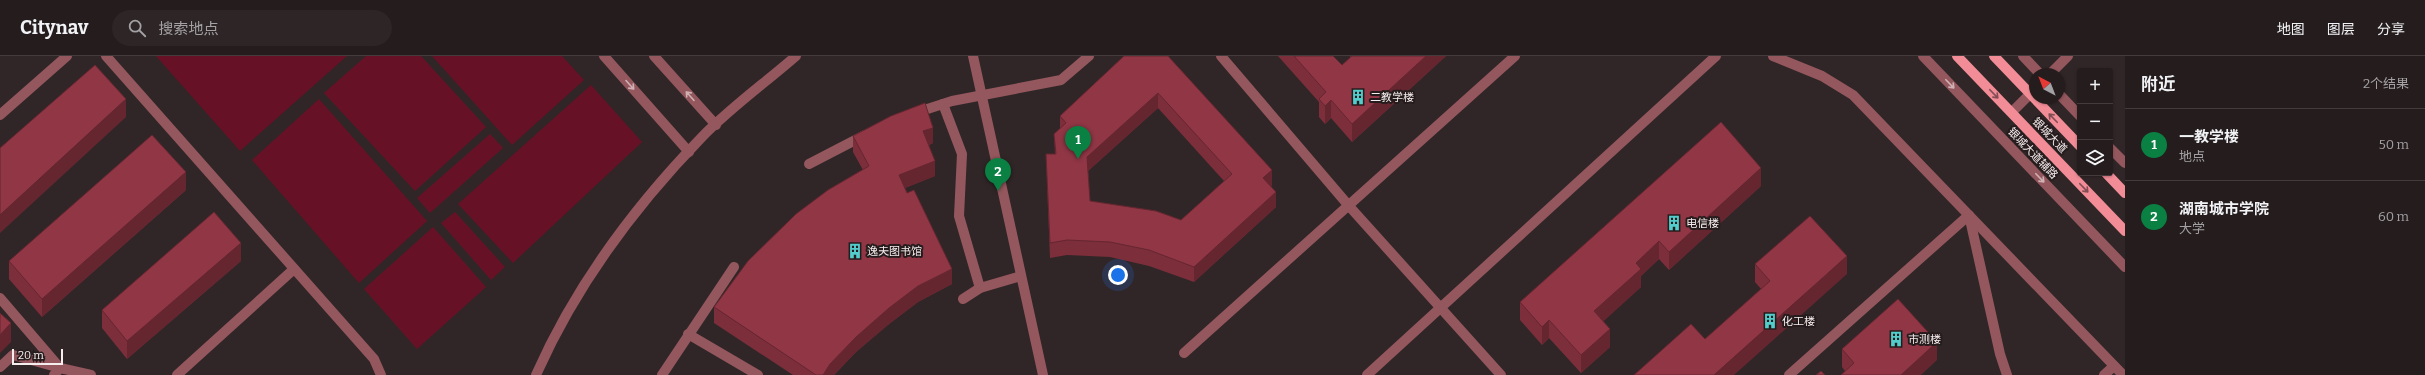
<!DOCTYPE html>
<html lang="zh">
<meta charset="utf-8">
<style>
:root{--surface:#251c1d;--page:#2d2526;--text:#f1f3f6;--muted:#a3a1a4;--line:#423a3b;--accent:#0b8043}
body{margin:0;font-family:Bitter,"Noto Sans SC",serif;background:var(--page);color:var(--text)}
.controls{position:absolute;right:12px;top:12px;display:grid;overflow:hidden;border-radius:4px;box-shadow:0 1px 3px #0004}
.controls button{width:36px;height:36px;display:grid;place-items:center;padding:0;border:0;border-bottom:1px solid var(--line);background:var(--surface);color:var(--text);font:20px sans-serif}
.compass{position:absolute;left:2029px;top:12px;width:36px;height:36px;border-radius:50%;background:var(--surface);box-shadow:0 1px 3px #0004;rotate:318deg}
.scale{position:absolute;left:12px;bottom:10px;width:51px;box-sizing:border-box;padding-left:4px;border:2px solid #f5edee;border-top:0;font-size:11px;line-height:14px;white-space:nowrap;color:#f5edee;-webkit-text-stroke:3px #271c1d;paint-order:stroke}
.you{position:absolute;left:1118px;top:219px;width:14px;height:14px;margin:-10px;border:3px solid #fff;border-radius:50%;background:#1a73e8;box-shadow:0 0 0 6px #1a73e833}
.badge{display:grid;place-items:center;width:26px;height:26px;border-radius:50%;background:var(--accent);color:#fff;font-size:13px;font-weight:700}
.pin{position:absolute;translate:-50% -33px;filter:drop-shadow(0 1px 2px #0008)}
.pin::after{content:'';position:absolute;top:21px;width:14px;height:12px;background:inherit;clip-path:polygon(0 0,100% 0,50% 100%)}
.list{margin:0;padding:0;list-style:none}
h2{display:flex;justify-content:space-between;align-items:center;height:52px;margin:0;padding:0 16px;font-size:17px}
h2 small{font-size:13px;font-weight:400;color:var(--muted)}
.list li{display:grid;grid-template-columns:26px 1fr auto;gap:12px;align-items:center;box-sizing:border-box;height:72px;padding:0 16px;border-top:1px solid var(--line)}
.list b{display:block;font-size:15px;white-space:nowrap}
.list p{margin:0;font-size:13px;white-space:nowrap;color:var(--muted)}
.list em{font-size:13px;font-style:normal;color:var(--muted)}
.icon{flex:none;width:22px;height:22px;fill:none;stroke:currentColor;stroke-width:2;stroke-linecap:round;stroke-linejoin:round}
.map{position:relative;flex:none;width:2125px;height:319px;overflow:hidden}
header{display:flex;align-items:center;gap:24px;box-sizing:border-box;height:56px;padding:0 20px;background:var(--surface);border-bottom:1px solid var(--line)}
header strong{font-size:19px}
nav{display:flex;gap:22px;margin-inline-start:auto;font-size:14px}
.search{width:280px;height:36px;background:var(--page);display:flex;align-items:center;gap:10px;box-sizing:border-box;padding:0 14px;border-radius:22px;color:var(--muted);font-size:15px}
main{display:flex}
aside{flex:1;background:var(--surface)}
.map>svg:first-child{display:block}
.green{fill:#671126}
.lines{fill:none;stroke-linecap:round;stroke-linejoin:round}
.minor{stroke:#95575e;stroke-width:10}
.major{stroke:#f28c97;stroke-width:10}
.wall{fill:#7c2e3b;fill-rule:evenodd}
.shaded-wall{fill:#652630}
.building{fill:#903645;stroke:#652630;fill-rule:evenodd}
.oneway{stroke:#cfb1b4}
.oneway2{stroke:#824e54}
.labels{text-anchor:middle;stroke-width:4;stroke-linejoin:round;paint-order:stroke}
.poi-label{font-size:11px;fill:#f5edee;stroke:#271c1d;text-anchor:start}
.street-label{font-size:11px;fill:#f5edee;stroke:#271c1d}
</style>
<header>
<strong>Citynav</strong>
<div class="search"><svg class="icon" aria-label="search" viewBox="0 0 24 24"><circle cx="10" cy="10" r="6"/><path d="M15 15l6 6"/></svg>搜索地点</div>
<nav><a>地图</a><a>图层</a><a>分享</a></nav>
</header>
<main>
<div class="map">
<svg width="2125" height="319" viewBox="0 0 2125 319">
<rect width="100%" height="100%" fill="#312627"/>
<!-- green -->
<g class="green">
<path d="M 156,0 L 347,0 L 240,95 Z"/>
<path d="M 366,0 L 421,0 L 486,71 L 415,135 L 324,37 Z"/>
<path d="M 432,0 L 562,0 L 584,24 L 512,89 Z"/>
<path d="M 591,29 L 642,86 L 513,207 L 458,148 Z"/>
<path d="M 319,43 L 427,165 L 359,227 L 252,104 Z"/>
<path d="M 490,78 L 503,92 L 430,157 L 417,142 Z"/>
<path d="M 455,156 L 505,211 L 491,224 L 441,167 Z"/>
<path d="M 433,171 L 486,231 L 417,293 L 364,233 Z"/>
</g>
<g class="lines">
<!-- minor -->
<g class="minor">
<path d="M 106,0 L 374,303 L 381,319"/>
<path d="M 604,0 L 689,96"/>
<path d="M 654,0 L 716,69"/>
<path d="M 973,0 L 1043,319"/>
<path d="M 1221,0 L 1349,150 L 1501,319"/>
<path d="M 1773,0 L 1822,20 L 1853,39 L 2123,319"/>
<path d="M 1923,0 L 2125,211"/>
<path d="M 2023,0 L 2040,18"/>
<path d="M 2050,18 L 2068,0"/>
<path d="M 2059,38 L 2080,60"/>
<path d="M 943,48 L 962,98 L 959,160 L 980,232"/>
<path d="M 2012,56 L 2035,33"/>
<path d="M 915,57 L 952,45 L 1061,24 L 1089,0"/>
<path d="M 0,59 L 67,0"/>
<path d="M 2110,92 L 2125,107"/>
<path d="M 809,108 L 865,79"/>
<path d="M 0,242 L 60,312"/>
<path d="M 963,243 L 980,232 L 1021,220"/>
<path d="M 688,278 L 758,319"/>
<path d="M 1184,297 L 1515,0"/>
<path d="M 0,311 L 13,299 L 60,312"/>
<path d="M 54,319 L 60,312 L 91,319"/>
<path d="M 177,319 L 294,213"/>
<path d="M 536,319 C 575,231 635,150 702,81 C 730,52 765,27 796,0"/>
<path d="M 662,319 L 734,211"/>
<path d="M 1367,319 L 1716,0"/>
<path d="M 1789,319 L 1969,159 L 2000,298 L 2007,319"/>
<path d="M 2104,319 L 2114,310"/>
</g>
<!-- major -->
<g class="major">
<path d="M 1957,0 L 2125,175"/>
<path d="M 1994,0 L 2080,90"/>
<path d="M 2106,117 L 2125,137"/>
</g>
</g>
<!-- wall -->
<g class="wall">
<path d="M 1124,0 L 1272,129 L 1271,130 L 1276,151 L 1194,226 L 1149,210 L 1110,201 L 1067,199 L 1050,202 L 1046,98 L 1055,98 L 1054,78 L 1060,73 L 1060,60 ZM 1158,52 L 1224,125 L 1181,164 L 1090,145 L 1088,115 Z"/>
<path d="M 1278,0 L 1333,0 L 1342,9 L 1350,2 L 1350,0 L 1446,0 L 1352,86 L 1331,62 L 1325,68 L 1319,61 L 1319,46 Z"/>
<path d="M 853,80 L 933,87 L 929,89 L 935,120 L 905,132 L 952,228 L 918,246 L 889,268 L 856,296 L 834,319 L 793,319 L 714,267 L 714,251 L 863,114 L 853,96 Z"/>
<path d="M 1761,130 L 1669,214 L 1659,203 L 1641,220 L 1641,231 L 1603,265 L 1610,291 L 1581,317 L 1549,282 L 1542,289 L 1520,264 L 1520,246 Z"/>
<path d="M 186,134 L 42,261 L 9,223 L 9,205 Z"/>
<path d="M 241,205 L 127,303 L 102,272 L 102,254 Z"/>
<path d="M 1755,208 L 1847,218 L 1705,283 L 1761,233 L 1755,226 Z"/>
<path d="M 1842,293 L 1937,304 L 1845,315 L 1842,311 Z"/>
</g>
<!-- shaded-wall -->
<g class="shaded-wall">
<path d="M 1426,0 L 1446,0 L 1352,86 L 1352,68 Z"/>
<path d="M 1158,37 L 1158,52 L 1087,116 L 1087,101 Z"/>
<path d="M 126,43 L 126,61 L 0,177 L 0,159 Z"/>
<path d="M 1331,44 L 1331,62 L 1325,68 L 1325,50 Z"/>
<path d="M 933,72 L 933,87 L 923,90 L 923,75 Z"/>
<path d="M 935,105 L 935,120 L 899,134 L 899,119 Z"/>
<path d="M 1761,112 L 1761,130 L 1669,214 L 1669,196 Z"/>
<path d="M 1272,114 L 1272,129 L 1263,138 L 1263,122 Z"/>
<path d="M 186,116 L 186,134 L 42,261 L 42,243 Z"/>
<path d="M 1276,136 L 1276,151 L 1194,226 L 1194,211 Z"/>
<path d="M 1659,185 L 1659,203 L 1641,220 L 1641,231 L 1594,274 L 1594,255 L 1636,207 Z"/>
<path d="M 241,187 L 241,205 L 127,303 L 127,285 Z"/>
<path d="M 1847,200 L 1847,218 L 1734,319 L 1714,319 Z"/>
<path d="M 952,213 L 952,228 L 918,246 L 889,268 L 856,296 L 834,319 L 823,319 L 830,308 L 856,281 L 889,252 L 918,230 Z"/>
<path d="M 1549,264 L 1549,282 L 1542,289 L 1542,271 Z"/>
<path d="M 11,267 L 11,286 L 0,297 L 0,279 Z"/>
<path d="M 1610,273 L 1610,291 L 1581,317 L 1581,299 Z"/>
<path d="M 1937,286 L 1937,304 L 1921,319 L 1901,319 Z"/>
</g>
<!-- building -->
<g class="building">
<path d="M 1124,0 L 1168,0 L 1272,114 L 1263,122 L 1276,136 L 1194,211 L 1149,194 L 1110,186 L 1067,184 L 1050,187 L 1046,98 L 1056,98 L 1054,78 L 1066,67 L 1060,60 ZM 1158,37 L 1232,118 L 1181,164 L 1156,155 L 1090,145 L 1087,101 Z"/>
<path d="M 1294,0 L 1333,0 L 1342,9 L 1352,0 L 1426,0 L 1352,68 L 1331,44 L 1325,50 L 1319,43 L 1326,36 Z"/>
<path d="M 95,9 L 126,43 L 0,159 L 0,92 Z"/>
<path d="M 925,47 L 933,72 L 923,75 L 935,105 L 899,119 L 907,137 L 914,134 L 952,213 L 918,230 L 889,252 L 856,281 L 830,308 L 823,319 L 816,319 L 714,251 L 748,205 L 796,158 L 828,134 L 869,110 L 853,80 L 891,60 Z"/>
<path d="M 1721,66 L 1761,112 L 1669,196 L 1659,185 L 1636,207 L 1641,213 L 1594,255 L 1610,273 L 1581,299 L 1549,264 L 1542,271 L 1520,246 Z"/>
<path d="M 152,79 L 186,116 L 42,243 L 9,205 Z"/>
<path d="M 214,156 L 241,187 L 127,285 L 102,254 Z"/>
<path d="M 1810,160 L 1847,200 L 1714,319 L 1634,319 L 1691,268 L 1705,283 L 1770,225 L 1755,208 Z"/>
<path d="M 1898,243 L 1937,286 L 1901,319 L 1841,319 L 1854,307 L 1842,293 Z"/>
<path d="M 0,257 L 11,267 L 0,279 Z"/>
<path d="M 1821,315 L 1825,319 L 1816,319 Z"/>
</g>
<!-- one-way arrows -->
<defs><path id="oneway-shaft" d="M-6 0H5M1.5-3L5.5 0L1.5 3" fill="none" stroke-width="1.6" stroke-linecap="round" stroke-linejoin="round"/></defs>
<g class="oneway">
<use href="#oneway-shaft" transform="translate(1950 28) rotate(46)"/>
<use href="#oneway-shaft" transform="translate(630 29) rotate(48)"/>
<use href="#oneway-shaft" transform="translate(690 40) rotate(-132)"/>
<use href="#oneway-shaft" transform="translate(2040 122) rotate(46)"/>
</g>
<g class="oneway2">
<use href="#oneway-shaft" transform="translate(1994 38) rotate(46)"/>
<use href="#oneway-shaft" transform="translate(2053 62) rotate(-134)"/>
<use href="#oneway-shaft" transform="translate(2084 132) rotate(46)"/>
</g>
<!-- icons -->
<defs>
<symbol id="building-bare" viewBox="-9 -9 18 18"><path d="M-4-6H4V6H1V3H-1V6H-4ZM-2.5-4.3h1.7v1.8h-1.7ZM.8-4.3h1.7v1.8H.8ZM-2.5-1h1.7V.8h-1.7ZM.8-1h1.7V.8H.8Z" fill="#53cdcb" stroke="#271c1d" stroke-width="2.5" paint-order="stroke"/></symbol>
</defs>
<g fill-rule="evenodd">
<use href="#building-bare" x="1347" y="30" width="22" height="22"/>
<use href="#building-bare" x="1663" y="156" width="22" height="22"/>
<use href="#building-bare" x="844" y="184" width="22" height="22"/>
<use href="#building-bare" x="1759" y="254" width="22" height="22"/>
<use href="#building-bare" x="1885" y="272" width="22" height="22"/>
</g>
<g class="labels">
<!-- poi labels -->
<g class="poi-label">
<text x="1370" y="45">二教学楼</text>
<text x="1686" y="171">电信楼</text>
<text x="867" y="199">逸夫图书馆</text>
<text x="1782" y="269">化工楼</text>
<text x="1908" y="287">市测楼</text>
</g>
<!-- street labels -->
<g class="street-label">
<text transform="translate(2050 79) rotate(46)" y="4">银城大道</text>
<text transform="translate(2033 97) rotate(46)" y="4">银城大道辅路</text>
</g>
</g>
</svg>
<div class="controls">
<button>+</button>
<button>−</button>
<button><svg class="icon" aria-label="layers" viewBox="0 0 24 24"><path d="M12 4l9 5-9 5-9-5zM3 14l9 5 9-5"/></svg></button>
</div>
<svg class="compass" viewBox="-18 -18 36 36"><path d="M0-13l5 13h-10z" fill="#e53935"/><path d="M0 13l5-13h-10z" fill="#a3a1a4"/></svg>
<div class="scale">20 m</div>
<div class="you"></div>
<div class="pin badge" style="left:1078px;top:103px">1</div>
<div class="pin badge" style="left:998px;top:135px">2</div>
</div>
<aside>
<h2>附近<small>2个结果</small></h2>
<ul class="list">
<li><span class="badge">1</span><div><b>一教学楼</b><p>地点</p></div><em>50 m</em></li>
<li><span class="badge">2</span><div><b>湖南城市学院</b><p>大学</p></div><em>60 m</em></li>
</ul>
</aside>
</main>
